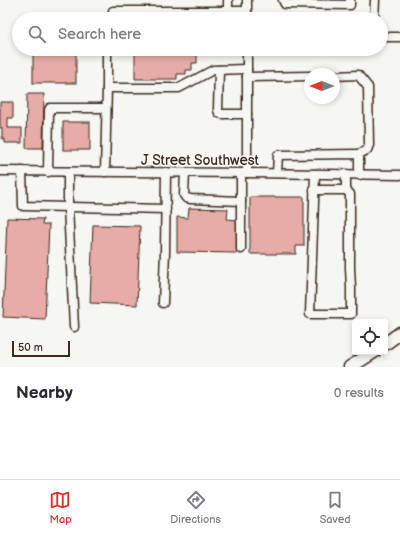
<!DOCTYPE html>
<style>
:root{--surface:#fff;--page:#f7f7f7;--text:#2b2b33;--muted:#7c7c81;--line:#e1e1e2;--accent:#d93025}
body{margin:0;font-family:"Balsamiq Sans",sans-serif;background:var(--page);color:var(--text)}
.controls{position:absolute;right:12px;bottom:12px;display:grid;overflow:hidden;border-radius:4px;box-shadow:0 2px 6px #0003}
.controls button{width:36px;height:36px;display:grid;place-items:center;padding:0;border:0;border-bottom:1px solid var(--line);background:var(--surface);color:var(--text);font:20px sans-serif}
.compass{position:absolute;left:304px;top:68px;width:36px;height:36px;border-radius:50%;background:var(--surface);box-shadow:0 2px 6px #0003;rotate:270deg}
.scale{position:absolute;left:12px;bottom:10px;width:58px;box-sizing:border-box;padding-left:4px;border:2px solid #3b2a1e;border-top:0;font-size:11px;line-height:14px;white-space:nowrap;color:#3b2a1e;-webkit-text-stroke:3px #f6f6f2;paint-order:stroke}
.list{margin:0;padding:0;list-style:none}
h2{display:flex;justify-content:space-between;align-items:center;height:52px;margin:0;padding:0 16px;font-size:17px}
h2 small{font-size:13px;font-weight:400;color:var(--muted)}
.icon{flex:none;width:22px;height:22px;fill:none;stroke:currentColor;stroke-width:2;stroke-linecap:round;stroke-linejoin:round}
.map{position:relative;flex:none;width:400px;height:367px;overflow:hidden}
.search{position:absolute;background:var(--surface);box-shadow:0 2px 6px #0003;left:12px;right:12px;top:12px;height:44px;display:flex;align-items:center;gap:10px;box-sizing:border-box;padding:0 14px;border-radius:22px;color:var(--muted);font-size:15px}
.sheet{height:112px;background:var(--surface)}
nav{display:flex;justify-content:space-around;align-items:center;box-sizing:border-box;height:56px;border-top:1px solid var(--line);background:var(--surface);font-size:11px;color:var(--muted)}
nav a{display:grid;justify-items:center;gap:2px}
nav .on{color:var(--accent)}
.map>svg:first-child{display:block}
.building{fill:#e6aca5;stroke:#3b2a1e}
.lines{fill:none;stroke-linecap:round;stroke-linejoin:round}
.minor-casing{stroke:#3b2a1e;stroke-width:11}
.highway-casing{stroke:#3b2a1e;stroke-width:15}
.minor{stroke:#f6f6f2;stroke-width:8}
.highway{stroke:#f6f6f2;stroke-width:12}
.labels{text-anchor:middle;stroke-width:3;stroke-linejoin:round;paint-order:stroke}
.street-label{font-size:14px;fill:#3b2a1e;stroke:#f6f6f2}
</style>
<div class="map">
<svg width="400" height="367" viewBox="0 0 400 367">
<rect width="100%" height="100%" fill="#f6f6f2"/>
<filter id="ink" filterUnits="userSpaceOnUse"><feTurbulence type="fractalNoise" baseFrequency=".025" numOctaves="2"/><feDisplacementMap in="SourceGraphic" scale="8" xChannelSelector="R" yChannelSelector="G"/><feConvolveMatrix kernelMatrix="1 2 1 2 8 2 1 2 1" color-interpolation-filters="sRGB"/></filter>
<g filter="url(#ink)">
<!-- building -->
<g class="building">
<rect x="33" y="49" width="43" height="34"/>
<path d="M 135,49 L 197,49 L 197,63 L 192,63 L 192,70 L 186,70 L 186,74 L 177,74 L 177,79 L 135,79 Z"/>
<path d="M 27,94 L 44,94 L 43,148 L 26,148 Z"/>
<path d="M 0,102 L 13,102 L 13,118 L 8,118 L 8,128 L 22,128 L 22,143 L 5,143 L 5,139 L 2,139 L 2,128 L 0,128 Z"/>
<rect x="63" y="122" width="27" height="28"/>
<path d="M 250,197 L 304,197 L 304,246 L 296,246 L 296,254 L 250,254 Z"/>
<path d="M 189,208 L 228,209 L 227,219 L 238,220 L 237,253 L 177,252 L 177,217 L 188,218 Z"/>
<path d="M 7,218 L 43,219 L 42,225 L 49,225 L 45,319 L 3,317 Z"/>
<path d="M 93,225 L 140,226 L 137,305 L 90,303 Z"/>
</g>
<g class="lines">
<defs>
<g id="minor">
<path d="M 228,0 L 228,11"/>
<path d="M 247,0 L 247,19"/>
<path d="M 283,0 L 285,4 L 350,5 L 350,0"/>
<path d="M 113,11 L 247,11"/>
<path d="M 374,19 L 375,0"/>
<path d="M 381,37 L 400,37"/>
<path d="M 219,70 L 218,110 L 219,113 L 222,114 L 247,114"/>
<path d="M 334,76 L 358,75 L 368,87 L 369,145 L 367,150 L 359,154"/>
<path d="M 247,77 L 310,76"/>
<path d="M 107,88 L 107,49"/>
<path d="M 0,171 L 247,173 L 400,175"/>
<path d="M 22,171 L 23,206 L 166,209"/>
<path d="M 48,172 L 49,110 L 50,108 L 106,108"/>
<path d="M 68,172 L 68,207 L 74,327"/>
<path d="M 105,172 L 107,88 L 179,88 L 213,70 L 247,69"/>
<path d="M 185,173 L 184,195 L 186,198 L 191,199 L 241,201 L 241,173"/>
<path d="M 247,173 L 247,49"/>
<path d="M 277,173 L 278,155 L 359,154 L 359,175"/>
<path d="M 315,174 L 310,314 L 351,314 L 351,288 L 350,268 L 350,194 L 346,190 L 346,174"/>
<path d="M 314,190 L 346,190"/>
<path d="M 241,201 L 241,249"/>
<path d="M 163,303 L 165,252 L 166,172"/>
</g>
<g id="highway">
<path d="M 385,344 L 400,333"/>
<path d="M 350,367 L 374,352"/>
</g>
</defs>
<!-- minor casing -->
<use href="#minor" class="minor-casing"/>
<!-- highway casing -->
<use href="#highway" class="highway-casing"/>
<!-- minor -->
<use href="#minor" class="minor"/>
<!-- highway -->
<use href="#highway" class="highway"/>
</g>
</g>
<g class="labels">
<!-- street labels -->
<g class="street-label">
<text x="200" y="165">J Street Southwest</text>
</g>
</g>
</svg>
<div class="controls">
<button><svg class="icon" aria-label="locate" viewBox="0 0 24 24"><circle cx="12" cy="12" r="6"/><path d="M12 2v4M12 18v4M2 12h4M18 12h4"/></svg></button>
</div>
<svg class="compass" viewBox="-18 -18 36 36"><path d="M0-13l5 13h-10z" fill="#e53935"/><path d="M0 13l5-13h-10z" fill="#7c7c81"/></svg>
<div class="scale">50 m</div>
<div class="search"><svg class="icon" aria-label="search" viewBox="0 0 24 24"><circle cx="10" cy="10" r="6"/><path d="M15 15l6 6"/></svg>Search here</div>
</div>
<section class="sheet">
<h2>Nearby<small>0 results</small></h2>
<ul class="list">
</ul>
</section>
<nav>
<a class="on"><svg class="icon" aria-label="map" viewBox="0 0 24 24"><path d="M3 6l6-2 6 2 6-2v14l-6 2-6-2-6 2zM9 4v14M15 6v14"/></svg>Map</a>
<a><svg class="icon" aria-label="directions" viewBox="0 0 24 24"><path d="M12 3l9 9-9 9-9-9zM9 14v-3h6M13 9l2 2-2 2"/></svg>Directions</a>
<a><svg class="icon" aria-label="saved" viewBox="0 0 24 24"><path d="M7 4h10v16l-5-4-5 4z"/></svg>Saved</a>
</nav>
